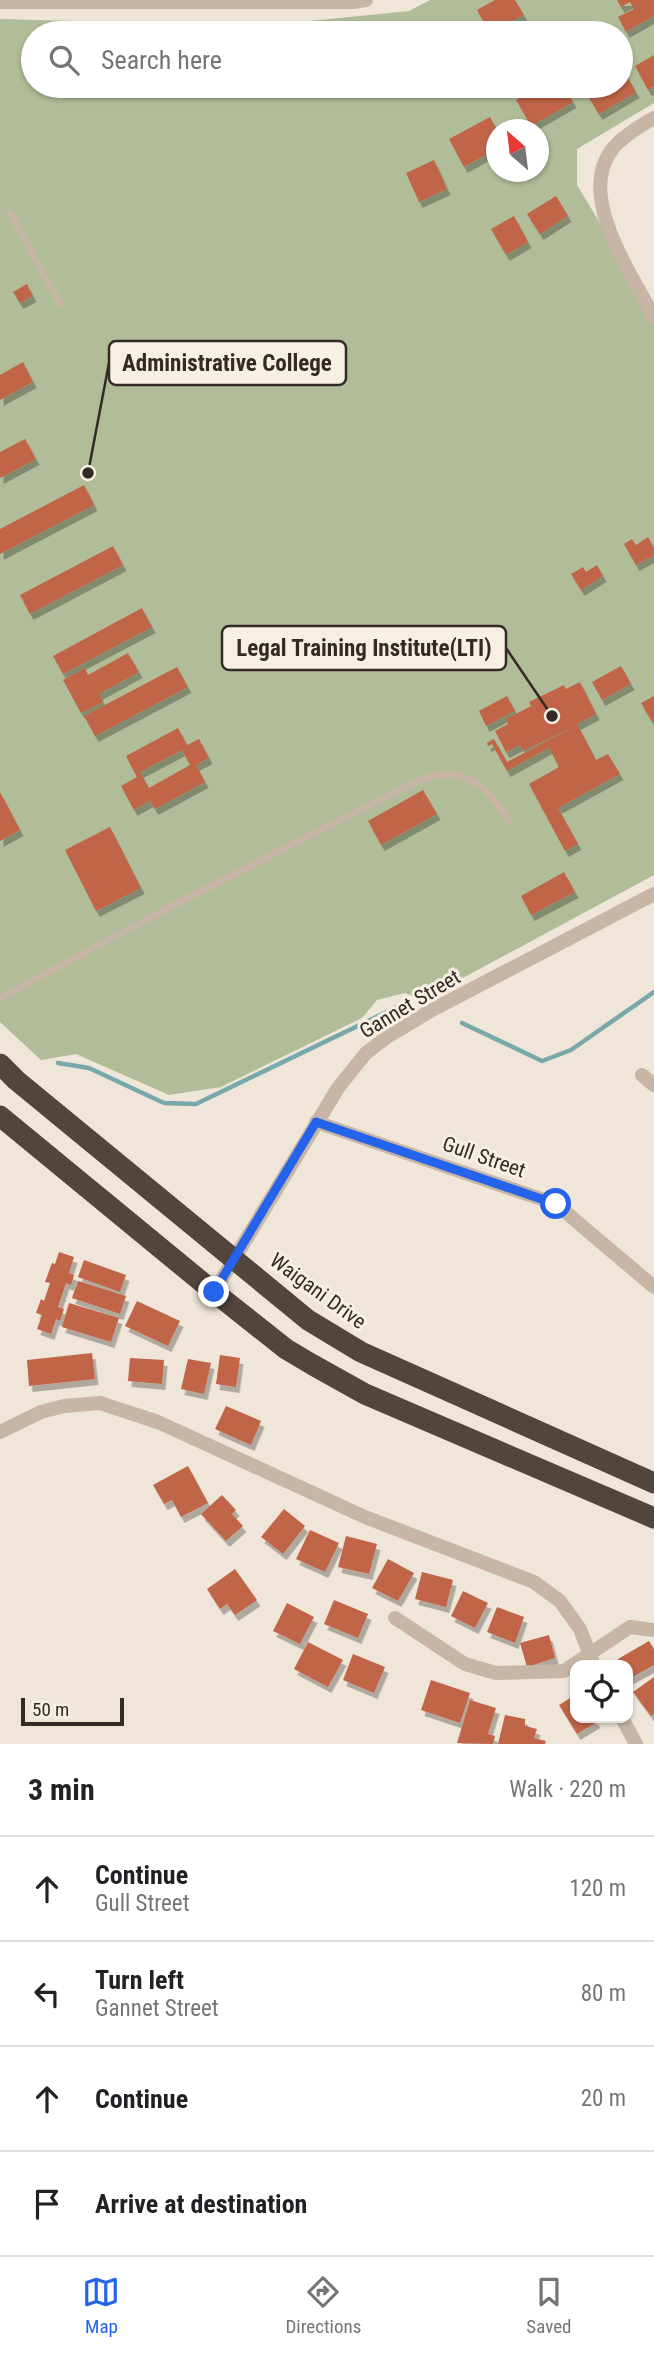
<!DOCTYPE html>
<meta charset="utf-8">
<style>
:root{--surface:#fff;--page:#f6f6f6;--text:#202124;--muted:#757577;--line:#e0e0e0;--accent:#2563eb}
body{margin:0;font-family:"Roboto Condensed",sans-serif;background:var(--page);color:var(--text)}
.controls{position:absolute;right:21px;bottom:21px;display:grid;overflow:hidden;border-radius:14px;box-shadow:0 2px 5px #0004}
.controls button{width:63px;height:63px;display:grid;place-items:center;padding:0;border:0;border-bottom:2px solid var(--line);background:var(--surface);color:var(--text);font:35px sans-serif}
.compass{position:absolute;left:486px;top:119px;width:63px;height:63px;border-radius:50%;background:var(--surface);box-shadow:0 2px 5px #0004;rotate:332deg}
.scale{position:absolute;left:21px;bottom:18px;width:103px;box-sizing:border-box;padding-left:7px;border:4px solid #332a26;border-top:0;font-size:19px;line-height:24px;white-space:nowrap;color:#332a26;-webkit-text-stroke:5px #f8efe4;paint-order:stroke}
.stop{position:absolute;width:21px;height:21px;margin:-16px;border:5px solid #2563eb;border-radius:50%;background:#fff}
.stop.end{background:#2563eb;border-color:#fff;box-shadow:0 2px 7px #0008}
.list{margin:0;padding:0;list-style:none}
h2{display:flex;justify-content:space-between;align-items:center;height:91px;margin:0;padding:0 28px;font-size:30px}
h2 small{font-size:23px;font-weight:400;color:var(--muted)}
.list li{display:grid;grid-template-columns:46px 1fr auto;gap:21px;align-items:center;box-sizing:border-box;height:105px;padding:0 28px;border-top:2px solid var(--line)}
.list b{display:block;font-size:26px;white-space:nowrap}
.list p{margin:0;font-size:23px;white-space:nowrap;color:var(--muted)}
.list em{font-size:23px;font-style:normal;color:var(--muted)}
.icon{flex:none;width:38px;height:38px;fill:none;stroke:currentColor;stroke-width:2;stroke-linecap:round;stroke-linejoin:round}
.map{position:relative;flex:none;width:654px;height:1744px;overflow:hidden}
.search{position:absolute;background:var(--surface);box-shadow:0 2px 5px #0004;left:21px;right:21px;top:21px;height:77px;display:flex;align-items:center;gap:18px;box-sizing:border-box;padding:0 24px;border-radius:38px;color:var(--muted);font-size:26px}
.sheet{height:511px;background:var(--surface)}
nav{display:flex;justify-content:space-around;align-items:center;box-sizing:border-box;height:98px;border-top:2px solid var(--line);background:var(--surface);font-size:19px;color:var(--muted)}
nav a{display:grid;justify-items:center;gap:4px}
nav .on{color:var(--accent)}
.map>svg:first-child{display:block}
.green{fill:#b1bd99;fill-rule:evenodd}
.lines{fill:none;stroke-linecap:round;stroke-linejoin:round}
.stream{stroke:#79a8ab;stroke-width:4.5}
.building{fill:#c06546;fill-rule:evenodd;filter:url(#shadow)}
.lane{stroke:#c7b5a5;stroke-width:7}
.street{stroke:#c7b5a5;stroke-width:14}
.highway{stroke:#53443d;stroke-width:21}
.route{stroke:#2563eb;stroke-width:9}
.labels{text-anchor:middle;stroke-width:6;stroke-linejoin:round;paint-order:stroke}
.street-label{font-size:21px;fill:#332a26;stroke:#f8efe4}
.leader{fill:none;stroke:#332a26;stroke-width:2.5}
.callout-dot{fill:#332a26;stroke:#f8efe4;stroke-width:2.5}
.callout{fill:#f8efe4;stroke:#332a26;stroke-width:2.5}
.callout-label{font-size:23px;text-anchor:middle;font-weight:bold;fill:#332a26}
</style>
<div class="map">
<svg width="654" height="1744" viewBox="0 0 654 1744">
<defs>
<filter id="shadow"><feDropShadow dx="3.5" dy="6" stdDeviation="0" flood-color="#0004"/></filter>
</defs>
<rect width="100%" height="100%" fill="#efe5d8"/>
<!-- green -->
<path class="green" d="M 430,0 L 654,0 L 654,103 L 577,149 L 577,185 L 654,312 L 654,875 L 422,1000 L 405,993 L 377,1000 L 362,1018 L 221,1087 L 169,1095 L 76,1054 L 41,1060 L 0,1022 L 0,19 L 260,26 L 409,11 ZM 33,33 L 621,33 L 621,86 L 33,86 ZM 496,130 L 538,130 L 538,172 L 496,172 Z"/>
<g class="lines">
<!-- stream -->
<g class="stream">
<path d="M 462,1023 L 542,1061 L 571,1050 L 654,992"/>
<path d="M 58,1063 L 89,1068 L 164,1103 L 196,1104 L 397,1007"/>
</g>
</g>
<!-- building -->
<g class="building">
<path d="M 495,0 L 515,0 L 524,15 L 490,33 L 477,10 Z"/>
<path d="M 617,0 L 654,0 L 654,16 L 626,32 L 618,17 L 634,9 L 630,2 L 621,7 Z"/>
<path d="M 654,55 L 654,87 L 648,90 L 635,66 Z"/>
<path d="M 621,66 L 636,92 L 599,114 L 583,88 L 588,86 L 621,86 Z"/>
<path d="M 541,86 L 564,86 L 573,102 L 531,126 L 516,100 Z"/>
<path d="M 490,117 L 496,128 L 496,149 L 464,167 L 449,139 Z"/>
<path d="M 434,160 L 447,189 L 419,202 L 406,173 Z"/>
<path d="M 556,196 L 568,216 L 540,234 L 527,214 Z"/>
<path d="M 514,216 L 528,242 L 506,255 L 491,229 Z"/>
<path d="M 27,284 L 33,296 L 20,303 L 13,292 Z"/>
<path d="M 23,362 L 33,382 L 0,400 L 0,375 Z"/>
<path d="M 25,439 L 36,459 L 0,478 L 0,452 Z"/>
<path d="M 84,485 L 94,505 L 0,554 L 0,529 Z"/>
<path d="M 648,537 L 654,548 L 654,555 L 636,565 L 624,544 L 632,539 L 636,545 Z"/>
<path d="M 113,546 L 123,565 L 30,614 L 20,595 Z"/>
<path d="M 597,565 L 603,576 L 581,590 L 571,574 L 583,567 L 586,572 Z"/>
<path d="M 142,608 L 152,627 L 63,674 L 53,656 Z"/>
<path d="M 128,653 L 139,672 L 99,694 L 103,702 L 81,713 L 63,680 L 85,668 L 88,675 Z"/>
<path d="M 621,666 L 631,684 L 602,700 L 592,682 Z"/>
<path d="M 177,667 L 188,687 L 95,736 L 84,716 Z"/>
<path d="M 580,682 L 596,714 L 577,724 L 596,760 L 608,754 L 620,774 L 558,808 L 578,844 L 565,851 L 529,784 L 559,767 L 549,748 L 507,771 L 492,744 L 488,746 L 487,743 L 494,739 L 507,762 L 575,726 L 523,751 L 520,745 L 506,752 L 495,731 L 508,724 L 506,719 L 531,706 L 529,702 L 564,685 L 566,689 Z"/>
<path d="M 507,696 L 515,711 L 486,726 L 479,711 Z"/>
<path d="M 654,696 L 654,721 L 652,722 L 641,703 Z"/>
<path d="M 178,728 L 187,745 L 199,739 L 209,758 L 196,765 L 205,782 L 155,809 L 150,801 L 134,810 L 121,786 L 137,777 L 126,756 ZM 182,750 L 190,765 L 149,788 L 140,772 Z"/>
<path d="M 423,790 L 437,814 L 381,845 L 368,821 Z"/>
<path d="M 0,792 L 20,830 L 0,841 Z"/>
<path d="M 110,827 L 141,888 L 96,911 L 65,850 Z"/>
<path d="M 564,872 L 575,892 L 531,915 L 521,896 Z"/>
<path d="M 59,1252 L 74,1257 L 69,1273 L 74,1275 L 71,1285 L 66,1283 L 58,1307 L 64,1309 L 60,1321 L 56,1319 L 51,1334 L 37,1329 L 42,1315 L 36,1313 L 41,1299 L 44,1301 L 50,1283 L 45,1282 L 52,1263 L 55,1264 Z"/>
<path d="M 84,1260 L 126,1275 L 120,1292 L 78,1277 Z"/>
<path d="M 78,1281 L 126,1296 L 120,1314 L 72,1298 Z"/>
<path d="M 137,1301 L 180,1321 L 168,1346 L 125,1326 Z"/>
<path d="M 69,1303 L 119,1318 L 111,1342 L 62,1327 Z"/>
<path d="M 92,1353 L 95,1379 L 29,1386 L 27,1360 Z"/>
<path d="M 220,1355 L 240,1358 L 236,1387 L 216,1384 Z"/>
<path d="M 130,1358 L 164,1360 L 162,1384 L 128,1381 Z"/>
<path d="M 188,1359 L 211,1363 L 204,1394 L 181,1389 Z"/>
<path d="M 226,1406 L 261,1421 L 251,1445 L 215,1429 Z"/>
<path d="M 188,1466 L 208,1503 L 181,1517 L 172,1500 L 164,1504 L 153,1485 Z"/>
<path d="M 222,1495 L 236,1510 L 232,1514 L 243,1526 L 226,1541 L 201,1514 Z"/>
<path d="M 284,1509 L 305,1526 L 283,1554 L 261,1537 Z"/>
<path d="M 310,1530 L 339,1543 L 325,1572 L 296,1559 Z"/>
<path d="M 346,1536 L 377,1544 L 369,1574 L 338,1567 Z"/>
<path d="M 388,1559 L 414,1573 L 398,1601 L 372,1588 Z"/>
<path d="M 235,1569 L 257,1600 L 235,1615 L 227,1604 L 220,1609 L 207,1589 Z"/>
<path d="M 422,1572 L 453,1580 L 446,1607 L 415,1599 Z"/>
<path d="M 463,1591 L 488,1603 L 475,1628 L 451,1616 Z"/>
<path d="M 334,1600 L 368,1614 L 358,1638 L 324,1624 Z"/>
<path d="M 287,1603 L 314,1617 L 300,1644 L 273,1631 Z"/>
<path d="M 497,1607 L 524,1617 L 515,1643 L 487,1632 Z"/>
<path d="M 549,1635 L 555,1658 L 527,1667 L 520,1643 Z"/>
<path d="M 649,1641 L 654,1649 L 654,1665 L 629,1679 L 628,1665 L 621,1665 L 618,1659 Z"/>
<path d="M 308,1642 L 343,1660 L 328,1687 L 294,1669 Z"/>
<path d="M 353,1654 L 385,1667 L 374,1693 L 343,1680 Z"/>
<path d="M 654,1677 L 654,1714 L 651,1716 L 633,1692 Z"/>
<path d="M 431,1680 L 470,1693 L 460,1723 L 421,1710 Z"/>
<path d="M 575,1695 L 575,1718 L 594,1718 L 597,1722 L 577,1734 L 559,1705 Z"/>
<path d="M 470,1700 L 496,1708 L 488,1734 L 495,1736 L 493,1744 L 457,1743 Z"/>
<path d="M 505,1715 L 525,1719 L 525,1726 L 537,1729 L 534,1738 L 546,1741 L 545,1744 L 498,1744 Z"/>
</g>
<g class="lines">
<!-- lane -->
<g class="lane">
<path d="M 10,213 L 60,303"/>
<path d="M 0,998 L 174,905 L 412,783 C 420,781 430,776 439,775 C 475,771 492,795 509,821"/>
</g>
<!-- street -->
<g class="street">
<path d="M 0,2 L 353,2 L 366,0"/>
<path d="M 654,118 C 642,124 618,140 611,151 C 577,197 632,275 654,317"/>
<path d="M 642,1075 L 654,1085"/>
<path d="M 316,1122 L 556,1204 L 654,1287"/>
<path d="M 214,1292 L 338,1088 L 366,1053 L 387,1037 L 432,1010 L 654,894"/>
<path d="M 0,1432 L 41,1412 L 64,1406 L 100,1403 L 158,1422 L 365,1517 L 534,1582 L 560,1601 L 580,1629 L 594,1665"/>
<path d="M 395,1618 L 465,1664 L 496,1673 L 564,1671 L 630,1627 L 654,1630"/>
<path d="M 622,1718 L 636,1744"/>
</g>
<!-- highway -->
<g class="highway">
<path d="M 0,1064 L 16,1080 L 308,1320 L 361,1352 L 654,1483"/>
<path d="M 0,1116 L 214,1292 L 286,1349 L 313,1365 L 365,1394 L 654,1518"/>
</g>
</g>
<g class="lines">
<!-- route -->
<path class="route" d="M 214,1292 L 316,1122 L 556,1204"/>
</g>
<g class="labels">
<!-- street labels -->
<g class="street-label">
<text transform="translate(410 1004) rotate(-31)" y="7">Gannet Street</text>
<text transform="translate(484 1157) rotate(19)" y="7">Gull Street</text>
<text transform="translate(318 1291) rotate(36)" y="7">Waigani Drive</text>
</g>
</g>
<!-- callouts -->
<path class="leader" d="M88 473L109 363M552 716L506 648"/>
<g class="callout-dot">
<circle cx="88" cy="473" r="7"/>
<circle cx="552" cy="716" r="7"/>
</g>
<g class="callout">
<rect x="109" y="341" width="237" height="44" rx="7"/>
<rect x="222" y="626" width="284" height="44" rx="7"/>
</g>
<g class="callout-label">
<text x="227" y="371">Administrative College</text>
<text x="364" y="656">Legal Training Institute(LTI)</text>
</g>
</svg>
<div class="controls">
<button><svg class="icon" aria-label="locate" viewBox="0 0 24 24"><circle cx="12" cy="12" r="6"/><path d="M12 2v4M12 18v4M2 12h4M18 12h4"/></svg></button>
</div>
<svg class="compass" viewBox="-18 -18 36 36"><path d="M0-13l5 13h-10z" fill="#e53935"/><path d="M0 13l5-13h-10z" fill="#757577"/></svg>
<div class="scale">50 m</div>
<div class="stop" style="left:556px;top:1204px"></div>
<div class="stop end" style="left:214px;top:1292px"></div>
<div class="search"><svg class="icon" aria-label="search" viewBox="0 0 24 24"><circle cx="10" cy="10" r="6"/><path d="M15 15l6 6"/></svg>Search here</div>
</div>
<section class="sheet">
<h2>3 min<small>Walk · 220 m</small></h2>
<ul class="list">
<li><svg class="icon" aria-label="ahead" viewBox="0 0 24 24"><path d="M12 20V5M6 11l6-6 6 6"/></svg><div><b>Continue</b><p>Gull Street</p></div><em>120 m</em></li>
<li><svg class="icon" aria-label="left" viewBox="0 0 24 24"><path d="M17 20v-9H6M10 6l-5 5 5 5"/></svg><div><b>Turn left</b><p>Gannet Street</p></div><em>80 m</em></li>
<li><svg class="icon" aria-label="ahead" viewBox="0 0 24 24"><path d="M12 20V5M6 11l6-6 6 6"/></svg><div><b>Continue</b></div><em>20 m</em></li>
<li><svg class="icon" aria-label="arrive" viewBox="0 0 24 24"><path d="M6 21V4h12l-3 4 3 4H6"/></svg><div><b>Arrive at destination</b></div></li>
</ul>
</section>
<nav>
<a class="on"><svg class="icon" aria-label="map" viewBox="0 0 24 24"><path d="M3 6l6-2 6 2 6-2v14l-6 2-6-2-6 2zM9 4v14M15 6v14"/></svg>Map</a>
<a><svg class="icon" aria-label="directions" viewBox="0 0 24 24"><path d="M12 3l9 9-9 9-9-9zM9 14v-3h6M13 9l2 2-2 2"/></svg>Directions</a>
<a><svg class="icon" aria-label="saved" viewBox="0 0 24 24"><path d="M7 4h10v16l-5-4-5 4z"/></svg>Saved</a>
</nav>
